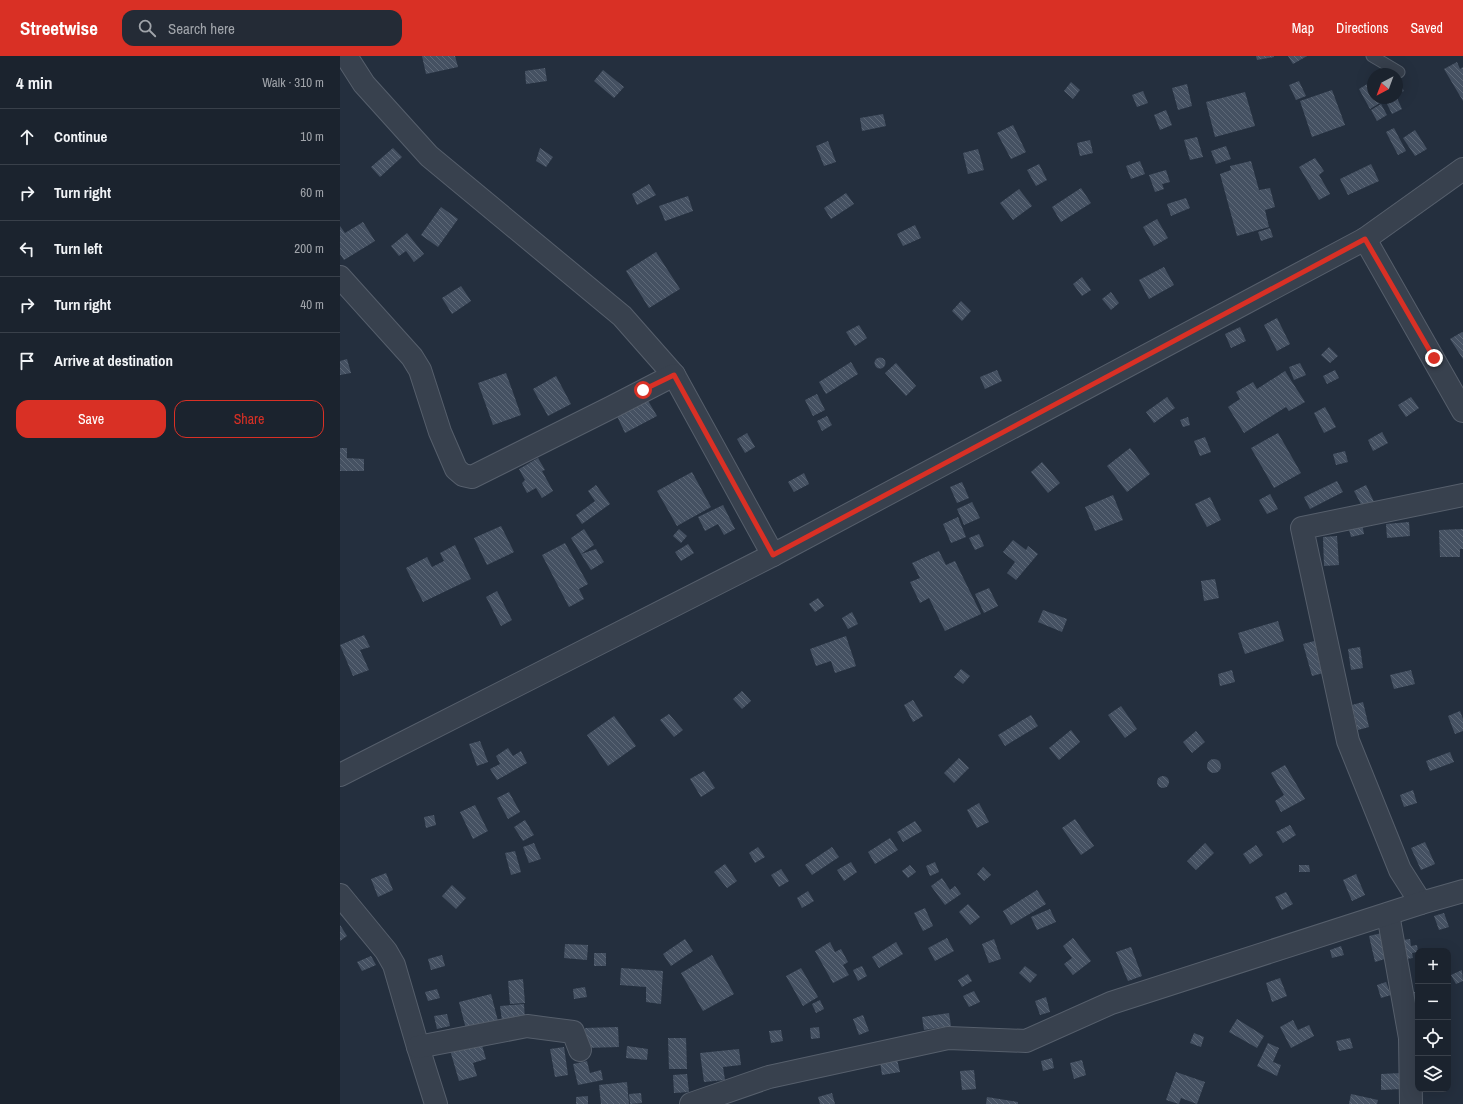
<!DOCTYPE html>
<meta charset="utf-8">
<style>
:root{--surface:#1b232e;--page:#242b36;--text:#f1f3f6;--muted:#a0a4aa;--line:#39404a;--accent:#d93025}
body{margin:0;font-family:"Archivo Narrow",sans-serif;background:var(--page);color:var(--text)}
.controls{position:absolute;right:12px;bottom:12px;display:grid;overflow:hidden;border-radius:8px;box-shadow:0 4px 16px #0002}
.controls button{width:36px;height:36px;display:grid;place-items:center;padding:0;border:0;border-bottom:1px solid var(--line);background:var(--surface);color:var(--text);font:20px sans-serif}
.compass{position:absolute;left:1027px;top:12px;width:36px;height:36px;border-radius:50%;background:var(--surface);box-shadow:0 4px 16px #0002;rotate:221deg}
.stop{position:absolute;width:12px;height:12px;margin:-9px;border:3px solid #d93025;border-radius:50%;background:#fff}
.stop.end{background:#d93025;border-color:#fff;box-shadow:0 1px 4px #0008}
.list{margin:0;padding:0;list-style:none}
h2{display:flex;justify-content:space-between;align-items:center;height:52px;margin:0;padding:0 16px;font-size:17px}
h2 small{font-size:13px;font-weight:400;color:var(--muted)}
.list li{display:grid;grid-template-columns:26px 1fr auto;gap:12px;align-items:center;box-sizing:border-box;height:56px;padding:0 16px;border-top:1px solid var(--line)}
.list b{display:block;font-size:15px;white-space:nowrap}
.list em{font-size:13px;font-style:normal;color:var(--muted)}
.actions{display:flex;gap:8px;padding:12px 16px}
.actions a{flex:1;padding:9px 0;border:1px solid var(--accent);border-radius:12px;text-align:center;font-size:14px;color:var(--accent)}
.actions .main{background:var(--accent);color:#fff}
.icon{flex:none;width:22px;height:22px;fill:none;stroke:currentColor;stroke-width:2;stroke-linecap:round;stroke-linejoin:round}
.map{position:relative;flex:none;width:1123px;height:1048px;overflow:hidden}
header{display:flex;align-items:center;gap:24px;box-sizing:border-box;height:56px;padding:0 20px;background:var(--accent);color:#fff}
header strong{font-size:19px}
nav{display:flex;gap:22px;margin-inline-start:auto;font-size:14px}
.search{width:280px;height:36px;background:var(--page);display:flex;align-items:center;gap:10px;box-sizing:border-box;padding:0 14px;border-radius:12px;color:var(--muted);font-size:15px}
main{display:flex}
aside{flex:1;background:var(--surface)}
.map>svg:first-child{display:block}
.building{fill:url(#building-back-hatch)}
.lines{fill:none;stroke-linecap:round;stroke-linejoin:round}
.service-casing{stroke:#565f6c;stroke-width:13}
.minor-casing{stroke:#565f6c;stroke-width:24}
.service{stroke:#38414e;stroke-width:11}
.minor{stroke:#38414e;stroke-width:22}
.route{stroke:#d93025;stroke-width:5}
</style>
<header>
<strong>Streetwise</strong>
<div class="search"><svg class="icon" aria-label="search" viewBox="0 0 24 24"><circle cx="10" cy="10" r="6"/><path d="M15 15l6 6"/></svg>Search here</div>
<nav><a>Map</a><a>Directions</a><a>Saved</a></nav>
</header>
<main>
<aside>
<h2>4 min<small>Walk · 310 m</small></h2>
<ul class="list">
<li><svg class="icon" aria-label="ahead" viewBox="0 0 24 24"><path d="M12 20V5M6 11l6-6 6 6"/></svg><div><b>Continue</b></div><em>10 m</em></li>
<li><svg class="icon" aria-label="right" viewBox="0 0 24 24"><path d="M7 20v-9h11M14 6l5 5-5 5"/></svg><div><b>Turn right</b></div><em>60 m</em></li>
<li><svg class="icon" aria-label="left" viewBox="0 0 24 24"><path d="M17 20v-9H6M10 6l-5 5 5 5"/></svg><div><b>Turn left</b></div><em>200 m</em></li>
<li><svg class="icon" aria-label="right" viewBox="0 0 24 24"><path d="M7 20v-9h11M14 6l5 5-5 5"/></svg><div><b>Turn right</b></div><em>40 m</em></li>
<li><svg class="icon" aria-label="arrive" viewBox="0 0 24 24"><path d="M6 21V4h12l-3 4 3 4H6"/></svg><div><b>Arrive at destination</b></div></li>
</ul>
<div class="actions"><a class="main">Save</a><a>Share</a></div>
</aside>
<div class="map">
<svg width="1123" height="1048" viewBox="0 0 1123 1048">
<defs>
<pattern id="building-back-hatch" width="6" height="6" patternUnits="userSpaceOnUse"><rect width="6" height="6" fill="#455162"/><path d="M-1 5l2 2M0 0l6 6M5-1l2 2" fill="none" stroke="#5d6877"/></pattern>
</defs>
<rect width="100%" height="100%" fill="#242f3e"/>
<!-- building -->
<g class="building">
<path d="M 82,0 L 115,0 L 118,11 L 86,18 Z"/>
<path d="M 916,0 L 934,0 L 934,1 L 917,4 Z"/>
<path d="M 948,0 L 967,0 L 953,8 Z"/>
<path d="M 1117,6 L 1120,13 L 1123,11 L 1123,45 L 1104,13 Z"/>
<path d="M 205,12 L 207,25 L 186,28 L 185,15 Z"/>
<path d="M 263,14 L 284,31 L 274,42 L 254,25 Z"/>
<path d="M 1058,24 L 1064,35 L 1057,38 L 1057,25 Z"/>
<path d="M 959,25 L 966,40 L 956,44 L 949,29 Z"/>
<path d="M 731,26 L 740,34 L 733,43 L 724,35 Z"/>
<path d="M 1029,27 L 1033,34 L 1033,42 L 1037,42 L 1040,47 L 1030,53 L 1019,33 Z"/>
<path d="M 847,28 L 852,50 L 838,54 L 832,32 Z"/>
<path d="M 992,34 L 1005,69 L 972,81 L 960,45 Z"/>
<path d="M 803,35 L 808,47 L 797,51 L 792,39 Z"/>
<path d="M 905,36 L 915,70 L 875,81 L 866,46 Z"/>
<path d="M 1044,42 L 1057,42 L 1062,53 L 1052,58 Z"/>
<path d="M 1041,48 L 1047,59 L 1037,65 L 1031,54 Z"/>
<path d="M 826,54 L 832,69 L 820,74 L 814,59 Z"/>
<path d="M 543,58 L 546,70 L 522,75 L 520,62 Z"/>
<path d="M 673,69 L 686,96 L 671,103 L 657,77 Z"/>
<path d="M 1054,72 L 1066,95 L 1058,99 L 1046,76 Z"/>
<path d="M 1075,74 L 1087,93 L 1075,100 L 1063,82 Z"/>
<path d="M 857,81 L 863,101 L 850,104 L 844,84 Z"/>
<path d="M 750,84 L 753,97 L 740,100 L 737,87 Z"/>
<path d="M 488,85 L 496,106 L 484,110 L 476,90 Z"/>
<path d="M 886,90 L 891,103 L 876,108 L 871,95 Z"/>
<path d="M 53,92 L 62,101 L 40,121 L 31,111 Z"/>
<path d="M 200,92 L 213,101 L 206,111 L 196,105 Z"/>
<path d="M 638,93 L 644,114 L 628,118 L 623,97 Z"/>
<path d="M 975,102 L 984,115 L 979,119 L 990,138 L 979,144 L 959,111 Z"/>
<path d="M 800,105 L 805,118 L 791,123 L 786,110 Z"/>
<path d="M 911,105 L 919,134 L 930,132 L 935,151 L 925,154 L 929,171 L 897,180 L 880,118 L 891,114 L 890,110 Z"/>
<path d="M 699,108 L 707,124 L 696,130 L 687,114 Z"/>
<path d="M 1031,108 L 1039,125 L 1008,139 L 1000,123 Z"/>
<path d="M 826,114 L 830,126 L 822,128 L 824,133 L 815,136 L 809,119 Z"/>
<path d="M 309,128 L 316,139 L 297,149 L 292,138 Z"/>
<path d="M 741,132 L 751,147 L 721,166 L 712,151 Z"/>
<path d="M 679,133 L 692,150 L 673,164 L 660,147 Z"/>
<path d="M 506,137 L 514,148 L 491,163 L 484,152 Z"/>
<path d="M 348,140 L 353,155 L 325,165 L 319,150 Z"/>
<path d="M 846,142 L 850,152 L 831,160 L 827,148 Z"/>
<path d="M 101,151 L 118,163 L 98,191 L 81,179 Z"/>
<path d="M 817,163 L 828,182 L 814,190 L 803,171 Z"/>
<path d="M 23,166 L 35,185 L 4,204 L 0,198 L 0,170 L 5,177 Z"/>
<path d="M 575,169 L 581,182 L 563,190 L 557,178 Z"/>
<path d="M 930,172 L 933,181 L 921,185 L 918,176 Z"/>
<path d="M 67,177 L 84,198 L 74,206 L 66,195 L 59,200 L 51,190 Z"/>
<path d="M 316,196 L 340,233 L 309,252 L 286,215 Z"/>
<path d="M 824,211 L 834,229 L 809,243 L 799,224 Z"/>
<path d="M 742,221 L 751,234 L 742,240 L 733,228 Z"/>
<path d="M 121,230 L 131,245 L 112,258 L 102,242 Z"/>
<path d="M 771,236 L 779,247 L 771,254 L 762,243 Z"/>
<path d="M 621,245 L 631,255 L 622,265 L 612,255 Z"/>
<path d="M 937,262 L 950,288 L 937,295 L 924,269 Z"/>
<path d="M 519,269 L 527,282 L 515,290 L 506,276 Z"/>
<path d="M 900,271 L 906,285 L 891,292 L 885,278 Z"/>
<path d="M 1122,276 L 1123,277 L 1123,303 L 1110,283 Z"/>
<path d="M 989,291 L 998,300 L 990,307 L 981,299 Z"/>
<circle cx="540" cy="307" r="5.5"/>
<path d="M 7,303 L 11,317 L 0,319 L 0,305 Z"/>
<path d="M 511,306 L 518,318 L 486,338 L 479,326 Z"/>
<path d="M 556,307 L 576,330 L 566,340 L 545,317 Z"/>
<path d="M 960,307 L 966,319 L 954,324 L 949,311 Z"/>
<path d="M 657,314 L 662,325 L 645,333 L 640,321 Z"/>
<path d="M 995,314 L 999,322 L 987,328 L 983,320 Z"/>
<path d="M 945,315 L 965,346 L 949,355 L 946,351 L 904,377 L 888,351 L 900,343 L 896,336 L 913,326 L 917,333 Z"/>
<path d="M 166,317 L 181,359 L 153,369 L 138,327 Z"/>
<path d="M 216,320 L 231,348 L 208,360 L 193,333 Z"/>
<path d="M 477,338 L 485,354 L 473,360 L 465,344 Z"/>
<path d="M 827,341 L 835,352 L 814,367 L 806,356 Z"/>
<path d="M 1071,341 L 1079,352 L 1066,361 L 1058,349 Z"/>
<path d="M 307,343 L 317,360 L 285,377 L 277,360 Z"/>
<path d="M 985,351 L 996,371 L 984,377 L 974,357 Z"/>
<path d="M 487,360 L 492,369 L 482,375 L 477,365 Z"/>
<path d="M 848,361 L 850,369 L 843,371 L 840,364 Z"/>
<path d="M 1042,376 L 1048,387 L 1033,395 L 1028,384 Z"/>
<path d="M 407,377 L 415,391 L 405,397 L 397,383 Z"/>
<path d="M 938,377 L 961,417 L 934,432 L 911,392 Z"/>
<path d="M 865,381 L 871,396 L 860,400 L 854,385 Z"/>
<path d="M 0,392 L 7,392 L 7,402 L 24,403 L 24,415 L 0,415 Z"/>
<path d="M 790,392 L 810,418 L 787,436 L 767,410 Z"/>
<path d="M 1005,395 L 1008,406 L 996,409 L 993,398 Z"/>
<path d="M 198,402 L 205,414 L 202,415 L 213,435 L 202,442 L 196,432 L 187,437 L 182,427 L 185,424 L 179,413 Z"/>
<path d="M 702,406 L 720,427 L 708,437 L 691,416 Z"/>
<path d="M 352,416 L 371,451 L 337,470 L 317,435 Z"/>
<path d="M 464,417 L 469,428 L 454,436 L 448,426 Z"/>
<path d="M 997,425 L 1003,436 L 970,453 L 964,441 Z"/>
<path d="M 622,426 L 629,442 L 617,447 L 610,431 Z"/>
<path d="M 256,429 L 270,448 L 242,468 L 236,459 L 255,445 L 248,435 Z"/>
<path d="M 1026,429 L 1035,448 L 1024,454 L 1014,435 Z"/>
<path d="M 930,438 L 938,453 L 927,458 L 919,444 Z"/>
<path d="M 773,439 L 783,464 L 755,475 L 745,451 Z"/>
<path d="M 870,441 L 881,464 L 867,471 L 855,448 Z"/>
<path d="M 632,446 L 640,462 L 624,469 L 617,453 Z"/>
<path d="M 383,449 L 395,473 L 384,479 L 378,468 L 365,475 L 358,461 Z"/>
<path d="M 618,461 L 626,481 L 611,487 L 603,468 Z"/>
<path d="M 1069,466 L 1070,480 L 1047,482 L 1046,468 Z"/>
<path d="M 1022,467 L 1024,478 L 1011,481 L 1008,470 Z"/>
<path d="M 161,470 L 174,496 L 147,509 L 134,482 Z"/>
<path d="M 244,473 L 254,489 L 241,498 L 256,493 L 264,506 L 251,514 L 231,482 Z"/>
<path d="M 339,473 L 347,480 L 341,487 L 333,480 Z"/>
<path d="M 1123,473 L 1123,493 L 1120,493 L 1120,501 L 1100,501 L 1099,474 Z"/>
<path d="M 639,478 L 644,490 L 635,494 L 629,482 Z"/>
<path d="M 997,480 L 999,509 L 984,510 L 983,481 Z"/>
<path d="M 673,484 L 686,494 L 688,490 L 698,498 L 676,524 L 667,517 L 675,506 L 663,496 Z"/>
<path d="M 225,487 L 248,528 L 239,533 L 244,543 L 229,551 L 202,499 Z"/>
<path d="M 348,488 L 354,497 L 341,505 L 335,496 Z"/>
<path d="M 115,489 L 131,523 L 83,546 L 66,512 L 87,501 L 92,511 L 104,505 L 100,497 Z"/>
<path d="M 599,495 L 606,509 L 615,505 L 641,558 L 605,575 L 589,542 L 580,547 L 570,526 L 580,522 L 572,507 Z"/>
<path d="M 875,523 L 879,542 L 864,545 L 861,525 Z"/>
<path d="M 649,532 L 658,550 L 644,557 L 635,538 Z"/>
<path d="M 157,535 L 172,564 L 161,570 L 146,541 Z"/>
<path d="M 478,542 L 484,550 L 475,556 L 469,548 Z"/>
<path d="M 703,554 L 727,563 L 722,576 L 698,566 Z"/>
<path d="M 512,556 L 518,568 L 508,573 L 502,562 Z"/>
<path d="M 938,565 L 944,585 L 905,598 L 898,577 Z"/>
<path d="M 24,579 L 30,591 L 20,594 L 29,614 L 13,620 L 0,589 Z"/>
<path d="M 506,580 L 516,610 L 495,617 L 491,605 L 476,610 L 470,593 Z"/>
<path d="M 978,584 L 987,616 L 972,620 L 963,588 Z"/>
<path d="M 1020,591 L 1023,612 L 1011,614 L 1008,593 Z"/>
<path d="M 621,613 L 630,620 L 623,628 L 614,621 Z"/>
<path d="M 892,614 L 895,626 L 880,630 L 878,618 Z"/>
<path d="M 1071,614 L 1075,628 L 1054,633 L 1050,619 Z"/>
<path d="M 402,635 L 411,645 L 402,653 L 393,643 Z"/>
<path d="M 573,644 L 583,660 L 573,666 L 564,649 Z"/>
<path d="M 1023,646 L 1029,671 L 1018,674 L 1012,649 Z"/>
<path d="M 781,650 L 797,673 L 785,682 L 768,659 Z"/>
<path d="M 1120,655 L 1123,663 L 1123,675 L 1115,678 L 1108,660 Z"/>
<path d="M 329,658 L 343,674 L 334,681 L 320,664 Z"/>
<path d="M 691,659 L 698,670 L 665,690 L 658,679 Z"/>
<path d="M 274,660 L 296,690 L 268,710 L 247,679 Z"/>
<path d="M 731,674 L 740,686 L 719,704 L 709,692 Z"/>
<path d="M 856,675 L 865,686 L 852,697 L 843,686 Z"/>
<path d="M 140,685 L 148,706 L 137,710 L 129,688 Z"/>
<path d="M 168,692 L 173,700 L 181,695 L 187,707 L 157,724 L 150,713 L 160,708 L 156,700 Z"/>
<path d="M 1110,696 L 1114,706 L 1090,715 L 1086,705 Z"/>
<path d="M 619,702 L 629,712 L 614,727 L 604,717 Z"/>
<circle cx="874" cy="710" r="7"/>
<path d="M 945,709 L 965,743 L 941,756 L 935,745 L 944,739 L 931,717 Z"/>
<path d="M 364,715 L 375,732 L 361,741 L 350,723 Z"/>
<circle cx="823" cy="726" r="6"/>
<path d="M 1073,734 L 1077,747 L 1064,751 L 1060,739 Z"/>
<path d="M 169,736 L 180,756 L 168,763 L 157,742 Z"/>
<path d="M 639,747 L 649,766 L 637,772 L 627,754 Z"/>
<path d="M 135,749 L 148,775 L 133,783 L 120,756 Z"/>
<path d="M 94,759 L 96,769 L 86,772 L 84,761 Z"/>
<path d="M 735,763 L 754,790 L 741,799 L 722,772 Z"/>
<path d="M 185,764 L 194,779 L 183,785 L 174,771 Z"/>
<path d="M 575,765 L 582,775 L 563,786 L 557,776 Z"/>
<path d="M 950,769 L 956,779 L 943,787 L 936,776 Z"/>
<path d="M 550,782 L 558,794 L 535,808 L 528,796 Z"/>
<path d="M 1085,786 L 1095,808 L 1081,814 L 1071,792 Z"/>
<path d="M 194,787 L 201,803 L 189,807 L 183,791 Z"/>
<path d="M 865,787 L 874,797 L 856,814 L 847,805 Z"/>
<path d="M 916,789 L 923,799 L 910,808 L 903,798 Z"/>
<path d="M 418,791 L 425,801 L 415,807 L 409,797 Z"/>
<path d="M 492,791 L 499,801 L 472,819 L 465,809 Z"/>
<path d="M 175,795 L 181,816 L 171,819 L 165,797 Z"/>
<path d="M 511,806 L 517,816 L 504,825 L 497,814 Z"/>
<path d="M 595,806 L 599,816 L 590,820 L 586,810 Z"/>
<path d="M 385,808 L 397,825 L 387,832 L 374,816 Z"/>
<path d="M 570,809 L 576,816 L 568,822 L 562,815 Z"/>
<path d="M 959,809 L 969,809 L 970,816 L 959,816 Z"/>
<path d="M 643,811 L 651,819 L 644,825 L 637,818 Z"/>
<path d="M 441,813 L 449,825 L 439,831 L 431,819 Z"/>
<path d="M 46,817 L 53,834 L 38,841 L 31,823 Z"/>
<path d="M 1016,818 L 1025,839 L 1012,845 L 1003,824 Z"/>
<path d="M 602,822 L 610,834 L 615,830 L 621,838 L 605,849 L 591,830 Z"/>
<path d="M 112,829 L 126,842 L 116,853 L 102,840 Z"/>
<path d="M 697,834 L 706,848 L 671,869 L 663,855 Z"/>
<path d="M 468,835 L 474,845 L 462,852 L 457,842 Z"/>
<path d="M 946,836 L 953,848 L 942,854 L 935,841 Z"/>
<path d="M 628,848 L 640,861 L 630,869 L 619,856 Z"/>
<path d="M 585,852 L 593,870 L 583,875 L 574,857 Z"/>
<path d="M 710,853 L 716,866 L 697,874 L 691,861 Z"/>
<path d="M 1104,857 L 1109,871 L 1099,874 L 1094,860 Z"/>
<path d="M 0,869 L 7,880 L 0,885 Z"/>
<path d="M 1042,877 L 1048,902 L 1035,906 L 1029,880 Z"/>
<path d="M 607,882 L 614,895 L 595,905 L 588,892 Z"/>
<path d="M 733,882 L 751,905 L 733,919 L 724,908 L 732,902 L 723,890 Z"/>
<path d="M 345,883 L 353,895 L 331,910 L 323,898 Z"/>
<path d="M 654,883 L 661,903 L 649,907 L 642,888 Z"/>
<path d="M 1070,883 L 1071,890 L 1077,889 L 1078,896 L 1072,897 L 1073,902 L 1060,904 L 1056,885 Z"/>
<path d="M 490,886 L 495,896 L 501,893 L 508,906 L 503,909 L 509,919 L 493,927 L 475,895 Z"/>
<path d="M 556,886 L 563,898 L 539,912 L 532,901 Z"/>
<path d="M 225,888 L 248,889 L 247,904 L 224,902 Z"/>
<path d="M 1001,890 L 1004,899 L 992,902 L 990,894 Z"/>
<path d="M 791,891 L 802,920 L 788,925 L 776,896 Z"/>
<rect x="254" y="897" width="12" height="13"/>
<path d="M 102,899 L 105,910 L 91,914 L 88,903 Z"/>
<path d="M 372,899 L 394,938 L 363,955 L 341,917 Z"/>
<path d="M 31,900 L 36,909 L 22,915 L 17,906 Z"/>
<path d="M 522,910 L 527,920 L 518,925 L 513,914 Z"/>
<path d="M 685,910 L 697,919 L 690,927 L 679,917 Z"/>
<path d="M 281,912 L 323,915 L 321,948 L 306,946 L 306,931 L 280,929 Z"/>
<path d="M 461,912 L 478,941 L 463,950 L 446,920 Z"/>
<path d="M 1122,914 L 1123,925 L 1116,928 L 1111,919 Z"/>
<path d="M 628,918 L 632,925 L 622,931 L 618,924 Z"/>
<path d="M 940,922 L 947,940 L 932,946 L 926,927 Z"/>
<path d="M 183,923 L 185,947 L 170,948 L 168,925 Z"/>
<path d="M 1046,926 L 1051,939 L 1041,942 L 1037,929 Z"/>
<path d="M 245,931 L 247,941 L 234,943 L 233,933 Z"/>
<path d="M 97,933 L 100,942 L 88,945 L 85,936 Z"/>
<path d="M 634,935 L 640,946 L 629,951 L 623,940 Z"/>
<path d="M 1078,935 L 1078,964 L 1071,937 Z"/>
<path d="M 151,938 L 158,965 L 126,973 L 119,946 Z"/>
<path d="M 706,941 L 710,956 L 700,959 L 695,945 Z"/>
<path d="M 480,944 L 484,953 L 476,957 L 472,948 Z"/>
<path d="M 184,948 L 185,963 L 162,965 L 160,950 Z"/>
<path d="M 609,957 L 611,970 L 584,974 L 582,961 Z"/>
<path d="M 107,958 L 110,970 L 97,973 L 94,960 Z"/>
<path d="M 523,959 L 529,975 L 519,979 L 513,963 Z"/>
<path d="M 897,963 L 924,980 L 917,992 L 889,976 Z"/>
<path d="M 953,964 L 958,974 L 969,969 L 974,980 L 951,992 L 940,971 Z"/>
<path d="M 278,971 L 279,991 L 245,992 L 245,972 Z"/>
<path d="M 479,971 L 480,982 L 471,983 L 470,972 Z"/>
<path d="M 441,974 L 443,985 L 431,987 L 429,975 Z"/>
<path d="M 854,977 L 864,981 L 861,991 L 850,987 Z"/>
<path d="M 328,982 L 346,982 L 347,1013 L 329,1013 Z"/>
<path d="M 1010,982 L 1013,992 L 999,995 L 996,985 Z"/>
<path d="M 141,986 L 146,1003 L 133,1007 L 137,1020 L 119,1025 L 110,994 Z"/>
<path d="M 928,987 L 939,992 L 933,1006 L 941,1009 L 937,1020 L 917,1010 Z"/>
<path d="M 287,990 L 308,993 L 307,1004 L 286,1002 Z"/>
<path d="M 224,991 L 228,1019 L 215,1021 L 210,993 Z"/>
<path d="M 399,993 L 401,1009 L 383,1011 L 385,1024 L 364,1026 L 360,997 Z"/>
<path d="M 712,1002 L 714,1012 L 703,1015 L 701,1005 Z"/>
<path d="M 557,1003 L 560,1016 L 542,1019 L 540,1006 Z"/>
<path d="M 742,1004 L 746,1019 L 734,1023 L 730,1007 Z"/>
<path d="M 247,1005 L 250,1017 L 261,1014 L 263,1024 L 238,1029 L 233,1008 Z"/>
<path d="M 634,1014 L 636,1033 L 622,1034 L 620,1015 Z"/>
<path d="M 836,1016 L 865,1026 L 857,1048 L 841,1042 L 839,1048 L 826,1044 Z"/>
<path d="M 1061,1017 L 1062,1033 L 1041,1034 L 1041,1018 Z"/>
<path d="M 347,1018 L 349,1036 L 334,1037 L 333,1019 Z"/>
<path d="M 287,1026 L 289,1048 L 261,1048 L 259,1029 Z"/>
<path d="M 301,1037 L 302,1047 L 290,1048 L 289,1038 Z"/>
<path d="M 492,1037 L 495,1048 L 480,1048 L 478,1041 Z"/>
<path d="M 1011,1038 L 1038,1044 L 1037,1048 L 1009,1048 Z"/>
<path d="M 248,1040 L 248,1048 L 236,1048 L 236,1041 Z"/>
<path d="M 647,1041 L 678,1046 L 678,1048 L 646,1048 Z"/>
</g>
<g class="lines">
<defs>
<path id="service" d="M 1032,0 L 1059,16"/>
<g id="minor">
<path d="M 6,0 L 24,28 L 89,100 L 282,260 L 334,319 L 433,499"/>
<path d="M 1025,183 L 1123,355"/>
<path d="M 0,221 L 72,301 L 80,314 L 100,376 L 116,413 L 123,419 L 132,421 L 272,351 L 334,319"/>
<path d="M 0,719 L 433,499 L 1025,183 L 1123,113"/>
<path d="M 0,839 L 46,895 L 54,909 L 78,991 L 96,1048"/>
<path d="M 1081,847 L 1060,814 L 1008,685 L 962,472 L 1123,439"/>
<path d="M 1048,858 L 1070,982 L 1071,1048"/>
<path d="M 78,991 L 187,970 L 233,976 L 240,994"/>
<path d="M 351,1048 L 429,1021 L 608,982 L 686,985 L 771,947 L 1081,847 L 1123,835"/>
</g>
</defs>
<!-- service casing -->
<use href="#service" class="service-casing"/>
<!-- minor casing -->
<use href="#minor" class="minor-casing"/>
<!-- service -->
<use href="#service" class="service"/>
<!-- minor -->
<use href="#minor" class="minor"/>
</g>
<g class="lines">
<!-- route -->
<path class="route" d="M 303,334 L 334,319 L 433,499 L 1025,183 L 1094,302"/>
</g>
</svg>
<div class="controls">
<button>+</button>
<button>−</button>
<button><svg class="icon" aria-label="locate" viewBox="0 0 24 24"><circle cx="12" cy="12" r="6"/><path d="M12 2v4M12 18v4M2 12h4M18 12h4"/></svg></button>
<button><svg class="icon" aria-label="layers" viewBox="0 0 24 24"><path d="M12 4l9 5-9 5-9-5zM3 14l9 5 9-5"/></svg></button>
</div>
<svg class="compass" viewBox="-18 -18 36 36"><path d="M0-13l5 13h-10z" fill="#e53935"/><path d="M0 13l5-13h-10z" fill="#a0a4aa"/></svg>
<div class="stop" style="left:303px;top:334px"></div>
<div class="stop end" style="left:1094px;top:302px"></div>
</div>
</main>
